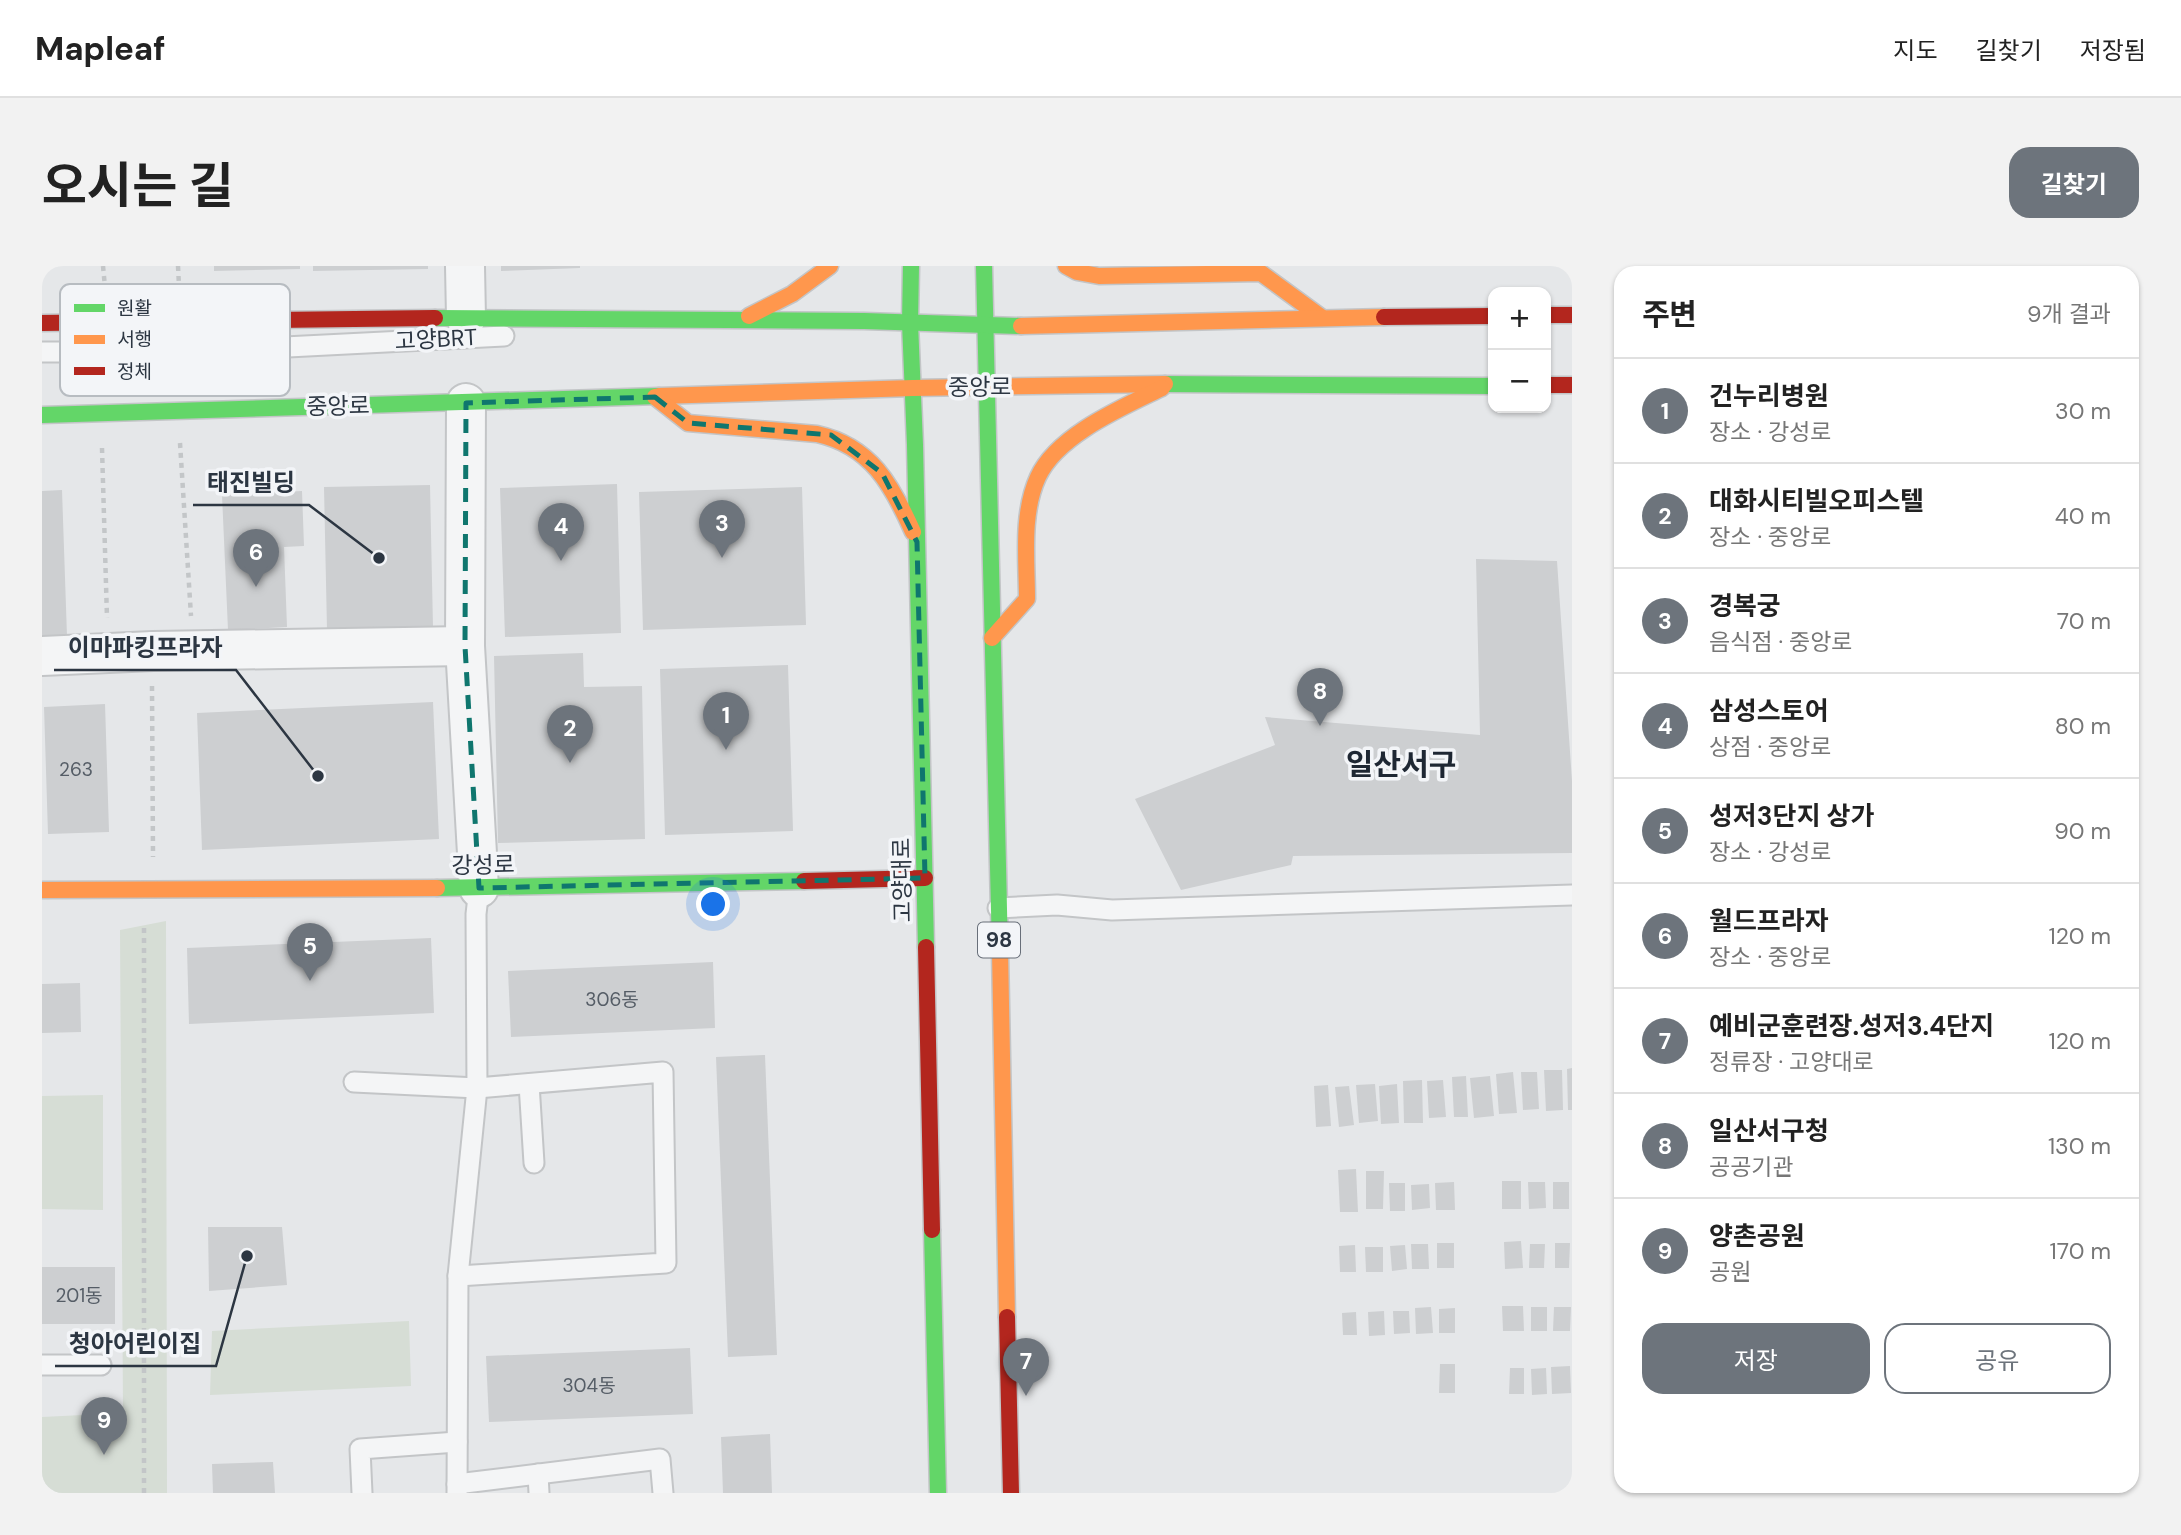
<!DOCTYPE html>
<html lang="ko">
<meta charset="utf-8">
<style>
:root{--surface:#fff;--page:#f2f2f2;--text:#222;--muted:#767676;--line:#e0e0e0;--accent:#6d747c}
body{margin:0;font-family:"DM Sans","Noto Sans KR",sans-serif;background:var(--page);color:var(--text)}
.controls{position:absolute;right:21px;top:21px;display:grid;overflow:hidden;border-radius:14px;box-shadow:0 2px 5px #0004}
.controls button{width:63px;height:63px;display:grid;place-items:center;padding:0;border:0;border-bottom:2px solid var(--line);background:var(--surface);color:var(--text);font:35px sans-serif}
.you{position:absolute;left:672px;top:639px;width:24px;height:24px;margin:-18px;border:5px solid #fff;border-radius:50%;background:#1a73e8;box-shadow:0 0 0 10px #1a73e833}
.badge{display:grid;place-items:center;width:46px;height:46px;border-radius:50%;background:var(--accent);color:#fff;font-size:23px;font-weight:700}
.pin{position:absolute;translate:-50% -58px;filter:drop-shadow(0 2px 4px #0008)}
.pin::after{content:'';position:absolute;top:37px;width:24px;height:21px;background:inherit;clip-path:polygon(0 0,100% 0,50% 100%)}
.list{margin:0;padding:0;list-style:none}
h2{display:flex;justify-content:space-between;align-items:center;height:91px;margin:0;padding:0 28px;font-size:30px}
h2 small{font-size:23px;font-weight:400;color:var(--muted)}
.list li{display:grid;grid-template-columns:46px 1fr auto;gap:21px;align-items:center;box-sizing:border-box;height:105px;padding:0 28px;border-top:2px solid var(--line)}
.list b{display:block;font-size:26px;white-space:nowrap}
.list p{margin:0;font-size:23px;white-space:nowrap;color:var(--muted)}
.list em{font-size:23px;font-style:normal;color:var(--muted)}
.actions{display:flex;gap:14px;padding:21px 28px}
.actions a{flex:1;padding:16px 0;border:2px solid var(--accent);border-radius:21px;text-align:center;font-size:24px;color:var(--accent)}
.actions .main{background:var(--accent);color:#fff}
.map{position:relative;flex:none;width:1530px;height:1227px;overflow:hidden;border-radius:21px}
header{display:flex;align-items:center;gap:42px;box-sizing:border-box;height:98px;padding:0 35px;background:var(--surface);border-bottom:2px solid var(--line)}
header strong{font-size:33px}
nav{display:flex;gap:38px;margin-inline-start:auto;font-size:24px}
.intro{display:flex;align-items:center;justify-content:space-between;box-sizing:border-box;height:168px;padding:0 42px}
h1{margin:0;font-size:49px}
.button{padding:18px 32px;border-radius:21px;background:var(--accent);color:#fff;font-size:24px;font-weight:700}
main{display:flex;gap:42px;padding:0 42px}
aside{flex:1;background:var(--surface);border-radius:21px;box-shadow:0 2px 5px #0004}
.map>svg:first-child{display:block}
.green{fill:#d6ddd5}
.building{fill:#cdcfd1}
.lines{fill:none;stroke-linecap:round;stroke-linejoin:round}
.lane-casing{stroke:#c3c5c7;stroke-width:23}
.street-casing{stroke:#c3c5c7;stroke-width:42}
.fast-casing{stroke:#c3c5c7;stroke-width:19}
.slow-casing{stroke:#c3c5c7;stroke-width:19}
.jam-casing{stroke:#c3c5c7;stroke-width:19}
.path{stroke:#c3c6c8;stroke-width:4.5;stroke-dasharray:5 5;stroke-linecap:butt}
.lane{stroke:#f4f5f6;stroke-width:19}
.street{stroke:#f4f5f6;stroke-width:38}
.fast{stroke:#63d668;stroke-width:16}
.slow{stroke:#ff974d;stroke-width:16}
.jam{stroke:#b3261e;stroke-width:16}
.marked{fill:none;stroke:#0f766e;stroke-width:5;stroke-dasharray:14 9;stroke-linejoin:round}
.labels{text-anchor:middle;stroke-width:7;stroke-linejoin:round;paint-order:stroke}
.number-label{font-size:19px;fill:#555d66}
.shield{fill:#f3f5f8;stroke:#686f79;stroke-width:2}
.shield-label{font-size:21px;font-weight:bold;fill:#2c3642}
.street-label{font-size:23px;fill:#2c3642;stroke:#f3f5f8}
.district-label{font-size:30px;font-weight:bold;fill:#1e2733;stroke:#f3f5f8}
.key{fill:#f3f5f8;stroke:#b7bcc1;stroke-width:2}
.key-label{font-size:19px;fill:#2c3642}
.leader{fill:none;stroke:#2c3642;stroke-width:2.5}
.callout-dot{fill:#2c3642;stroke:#f3f5f8;stroke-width:2.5}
.callout-label{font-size:24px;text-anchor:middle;font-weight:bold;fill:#2c3642;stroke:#f3f5f8;stroke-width:7;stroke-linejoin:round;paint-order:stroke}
</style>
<header>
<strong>Mapleaf</strong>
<nav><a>지도</a><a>길찾기</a><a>저장됨</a></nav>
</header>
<div class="intro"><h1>오시는 길</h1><a class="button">길찾기</a></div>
<main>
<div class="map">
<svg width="1530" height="1227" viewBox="0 0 1530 1227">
<rect width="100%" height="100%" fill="#e5e7e9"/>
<!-- green -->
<g class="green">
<path d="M 124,655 L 125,1227 L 0,1227 L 0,1151 L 81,1147 L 78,664 Z"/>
<path d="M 61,829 L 61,944 L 0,943 L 0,830 Z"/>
<path d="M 367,1055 L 369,1120 L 168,1129 L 170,1065 Z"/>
</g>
<!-- building -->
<g class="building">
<path d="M 172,0 L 258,0 L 258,3 L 172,5 Z"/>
<path d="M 271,0 L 386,0 L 386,3 L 271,5 Z"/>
<path d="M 459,0 L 538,0 L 538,2 L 459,5 Z"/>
<path d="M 575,218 L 579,367 L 463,371 L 458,222 Z"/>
<path d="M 388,219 L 391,362 L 285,364 L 282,221 Z"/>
<path d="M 760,221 L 764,359 L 601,364 L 597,226 Z"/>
<path d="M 20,224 L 25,370 L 0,371 L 0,225 Z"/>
<path d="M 260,225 L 262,280 L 242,281 L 245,361 L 186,364 L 180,229 Z"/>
<path d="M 1434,293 L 1515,295 L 1530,515 L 1530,587 L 1251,590 L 1249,599 L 1139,624 L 1093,533 L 1233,479 L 1223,451 L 1438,469 Z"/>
<path d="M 541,387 L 542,421 L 600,420 L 603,573 L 456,577 L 452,390 Z"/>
<path d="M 746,399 L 751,565 L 623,569 L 618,403 Z"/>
<path d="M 391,436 L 397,573 L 160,584 L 155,447 Z"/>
<path d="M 63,438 L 67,566 L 6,568 L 2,441 Z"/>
<path d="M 389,672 L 392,747 L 147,758 L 145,682 Z"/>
<path d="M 671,696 L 673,762 L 469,771 L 466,705 Z"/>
<path d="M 38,717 L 39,766 L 0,767 L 0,718 Z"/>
<path d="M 723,789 L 735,1089 L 686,1091 L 674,791 Z"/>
<path d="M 1530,802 L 1530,844 L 1526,844 L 1525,803 Z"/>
<path d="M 1502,804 L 1520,804 L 1521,844 L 1504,845 Z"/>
<path d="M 1471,806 L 1475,847 L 1457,848 L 1454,808 Z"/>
<path d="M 1479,806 L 1495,806 L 1497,843 L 1481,844 Z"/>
<path d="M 1424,810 L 1426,851 L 1412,851 L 1410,811 Z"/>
<path d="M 1448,810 L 1452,850 L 1432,852 L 1428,812 Z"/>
<path d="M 1380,814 L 1381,857 L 1362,857 L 1361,815 Z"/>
<path d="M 1401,814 L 1404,851 L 1387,852 L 1385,815 Z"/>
<path d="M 1333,818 L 1336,855 L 1317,857 L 1314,819 Z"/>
<path d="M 1355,818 L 1357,857 L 1339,858 L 1337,820 Z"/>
<path d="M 1286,819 L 1289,860 L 1274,861 L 1272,820 Z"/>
<path d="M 1307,820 L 1312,859 L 1297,861 L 1293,821 Z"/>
<path d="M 1314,903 L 1316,946 L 1298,946 L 1296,904 Z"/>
<path d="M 1324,905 L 1342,905 L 1341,943 L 1324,943 Z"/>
<rect x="1460" y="915" width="19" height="28"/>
<path d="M 1412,916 L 1413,944 L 1394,944 L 1393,917 Z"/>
<path d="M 1486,916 L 1503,916 L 1504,942 L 1487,943 Z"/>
<rect x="1511" y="916" width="16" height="27"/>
<path d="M 1347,917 L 1363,917 L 1363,945 L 1348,945 Z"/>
<path d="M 1387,918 L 1388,942 L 1370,944 L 1369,919 Z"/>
<path d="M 166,961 L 240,961 L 245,1019 L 167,1025 Z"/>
<path d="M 1479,975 L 1481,1002 L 1463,1003 L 1462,976 Z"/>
<rect x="1395" y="977" width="17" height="25"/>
<path d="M 1513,977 L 1528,977 L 1527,1002 L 1513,1002 Z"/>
<path d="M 1369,978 L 1386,978 L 1387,1003 L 1370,1003 Z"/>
<path d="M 1488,978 L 1503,978 L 1502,1002 L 1487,1002 Z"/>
<path d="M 1313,979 L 1314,1006 L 1298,1006 L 1297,980 Z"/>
<path d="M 1363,979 L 1365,1003 L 1350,1005 L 1348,980 Z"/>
<path d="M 1323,981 L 1341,981 L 1341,1006 L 1324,1006 Z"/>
<rect x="0" y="1001" width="73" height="57"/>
<path d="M 1460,1040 L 1481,1040 L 1482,1065 L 1461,1065 Z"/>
<path d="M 1389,1041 L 1391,1067 L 1374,1068 L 1373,1042 Z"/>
<rect x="1489" y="1041" width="16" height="24"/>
<path d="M 1512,1041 L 1529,1041 L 1528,1065 L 1511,1065 Z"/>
<path d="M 1413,1042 L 1413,1067 L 1397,1067 L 1397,1043 Z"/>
<path d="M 1342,1045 L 1343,1069 L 1327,1070 L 1326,1046 Z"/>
<path d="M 1351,1045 L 1367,1045 L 1368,1067 L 1352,1068 Z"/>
<path d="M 1314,1046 L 1315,1069 L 1301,1069 L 1300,1047 Z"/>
<path d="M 648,1082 L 651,1148 L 447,1156 L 444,1090 Z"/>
<path d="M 1398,1098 L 1413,1098 L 1413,1127 L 1397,1127 Z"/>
<path d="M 1528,1100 L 1529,1127 L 1510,1128 L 1509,1101 Z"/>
<path d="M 1468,1102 L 1482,1102 L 1482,1128 L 1467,1128 Z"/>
<path d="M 1504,1102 L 1505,1128 L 1490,1129 L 1489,1103 Z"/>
<path d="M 728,1168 L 730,1227 L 681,1227 L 679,1171 Z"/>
<path d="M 231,1196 L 233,1227 L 171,1227 L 170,1198 Z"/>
</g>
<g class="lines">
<defs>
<g id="lane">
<path d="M 0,86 L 145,86 L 462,70"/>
<path d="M 956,642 L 1015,639 L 1070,644 L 1530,629"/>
<path d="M 312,816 L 435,822 L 621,806 L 624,997 L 416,1010"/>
<path d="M 487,818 L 492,897"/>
<path d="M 0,1099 L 59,1099"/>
<path d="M 496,1208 L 497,1227"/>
<path d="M 415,1218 L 618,1193 L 621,1227"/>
<path d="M 320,1227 L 318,1183 L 415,1176"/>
<path d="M 415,1227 L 416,1010 L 435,822 L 434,648 L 437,622"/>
</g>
<g id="street">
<path d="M 423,0 L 424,52"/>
<path d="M 424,137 L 423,380 L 437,622"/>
<path d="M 0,390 L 111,385 L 423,380"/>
</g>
<g id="fast">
<path d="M 869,0 L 868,57 L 873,179 L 884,681"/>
<path d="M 942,0 L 958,686"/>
<path d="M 393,52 L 822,55 L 979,60"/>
<path d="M 1123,118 L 1451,120"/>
<path d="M 0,149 L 617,130"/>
<path d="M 395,622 L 762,615"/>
<path d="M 890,964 L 896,1227"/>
</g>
<g id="slow">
<path d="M 1024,0 L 1035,6 L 1057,10 L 1219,7 L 1279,51"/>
<path d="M 707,50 L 750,28 L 788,0"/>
<path d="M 979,60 L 1342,51"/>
<path d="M 617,130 L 871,122 L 1123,118"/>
<path d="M 613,131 L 646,157 L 775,168 C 829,180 850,219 871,266"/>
<path d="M 950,372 L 985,333 C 985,294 979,248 996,211 C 1015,169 1081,141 1120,122"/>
<path d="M 0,624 L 395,622"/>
<path d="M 958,686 L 965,1051"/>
</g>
<g id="jam">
<path d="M 1504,49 L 1530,49"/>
<path d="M 1342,51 L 1451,50"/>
<path d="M 0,57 L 393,52"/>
<path d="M 1504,119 L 1530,119"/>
<path d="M 762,615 L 883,612"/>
<path d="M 884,681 L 890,964"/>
<path d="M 965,1051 L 969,1227"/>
</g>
</defs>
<!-- lane casing -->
<use href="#lane" class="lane-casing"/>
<!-- street casing -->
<use href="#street" class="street-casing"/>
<!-- fast casing -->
<use href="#fast" class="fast-casing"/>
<!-- slow casing -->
<use href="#slow" class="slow-casing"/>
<!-- jam casing -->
<use href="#jam" class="jam-casing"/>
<!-- path -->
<g class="path">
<path d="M 61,0 L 63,21"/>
<path d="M 136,0 L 137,20"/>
<path d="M 138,177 L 149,350"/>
<path d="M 60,182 L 65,352"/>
<path d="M 110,420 L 111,591"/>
<path d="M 102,1227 L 102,658"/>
</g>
<!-- lane -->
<use href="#lane" class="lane"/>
<!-- street -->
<use href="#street" class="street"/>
<!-- fast -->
<use href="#fast" class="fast"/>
<!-- slow -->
<use href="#slow" class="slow"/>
<!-- jam -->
<use href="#jam" class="jam"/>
</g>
<!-- marked area -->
<path class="marked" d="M 613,131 L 646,157 L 789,169 L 840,207 L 875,276 L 883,612 L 437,622 L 423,380 L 424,137 Z"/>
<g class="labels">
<!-- number labels -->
<g class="number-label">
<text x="34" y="510">263</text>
<text x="570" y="740">306동</text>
<text x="37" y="1036">201동</text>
<text x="547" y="1126">304동</text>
</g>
<!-- shield labels -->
<rect class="shield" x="936" y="656.5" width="42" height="35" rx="5"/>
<g class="shield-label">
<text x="957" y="681">98</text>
</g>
<!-- street labels -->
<g class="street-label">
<text transform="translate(394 73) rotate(-3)" y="8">고양BRT</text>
<text x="938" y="129">중앙로</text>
<text transform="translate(296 140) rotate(-1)" y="8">중앙로</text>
<text transform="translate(441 599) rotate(-1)" y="8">강성로</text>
<text transform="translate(860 614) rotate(-91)" y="8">고양대로</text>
</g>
<!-- district labels -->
<g class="district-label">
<text x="1359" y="509">일산서구</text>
</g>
</g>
<!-- legend -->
<rect x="18" y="18" width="230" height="112" rx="10" class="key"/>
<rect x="32" y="38" width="31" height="8" fill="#63d668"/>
<rect x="32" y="69" width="31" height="9" fill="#ff974d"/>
<rect x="32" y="101" width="31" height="8" fill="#b3261e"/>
<g class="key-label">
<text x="75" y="49">원활</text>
<text x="75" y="80">서행</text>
<text x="75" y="112">정체</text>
</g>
<!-- callouts -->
<path class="leader" d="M337 292L267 239H151M276 510L194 404H12M205 990L174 1100H13"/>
<g class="callout-dot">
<circle cx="337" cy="292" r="7"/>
<circle cx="276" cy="510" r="7"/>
<circle cx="205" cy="990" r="7"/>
</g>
<g class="callout-label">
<text x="209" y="225">태진빌딩</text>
<text x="103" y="390">이마파킹프라자</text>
<text x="93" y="1086">청아어린이집</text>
</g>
</svg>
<div class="controls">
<button>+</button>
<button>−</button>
</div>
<div class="you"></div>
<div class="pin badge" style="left:684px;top:484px">1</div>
<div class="pin badge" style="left:528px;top:497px">2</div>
<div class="pin badge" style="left:680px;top:292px">3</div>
<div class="pin badge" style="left:519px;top:295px">4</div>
<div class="pin badge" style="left:268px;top:715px">5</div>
<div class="pin badge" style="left:214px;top:321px">6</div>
<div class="pin badge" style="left:984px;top:1130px">7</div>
<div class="pin badge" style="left:1278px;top:460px">8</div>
<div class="pin badge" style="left:62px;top:1189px">9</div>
</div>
<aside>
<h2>주변<small>9개 결과</small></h2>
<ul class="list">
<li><span class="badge">1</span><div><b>건누리병원</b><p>장소 · 강성로</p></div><em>30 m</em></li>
<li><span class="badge">2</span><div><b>대화시티빌오피스텔</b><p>장소 · 중앙로</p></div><em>40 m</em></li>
<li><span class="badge">3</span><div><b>경복궁</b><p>음식점 · 중앙로</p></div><em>70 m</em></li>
<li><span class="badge">4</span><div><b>삼성스토어</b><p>상점 · 중앙로</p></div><em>80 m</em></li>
<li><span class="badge">5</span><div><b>성저3단지 상가</b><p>장소 · 강성로</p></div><em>90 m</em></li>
<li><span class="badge">6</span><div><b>월드프라자</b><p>장소 · 중앙로</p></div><em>120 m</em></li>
<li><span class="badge">7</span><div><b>예비군훈련장.성저3.4단지</b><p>정류장 · 고양대로</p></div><em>120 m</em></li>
<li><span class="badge">8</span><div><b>일산서구청</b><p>공공기관</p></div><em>130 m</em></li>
<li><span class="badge">9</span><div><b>양촌공원</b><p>공원</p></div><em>170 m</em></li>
</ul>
<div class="actions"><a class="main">저장</a><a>공유</a></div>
</aside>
</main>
